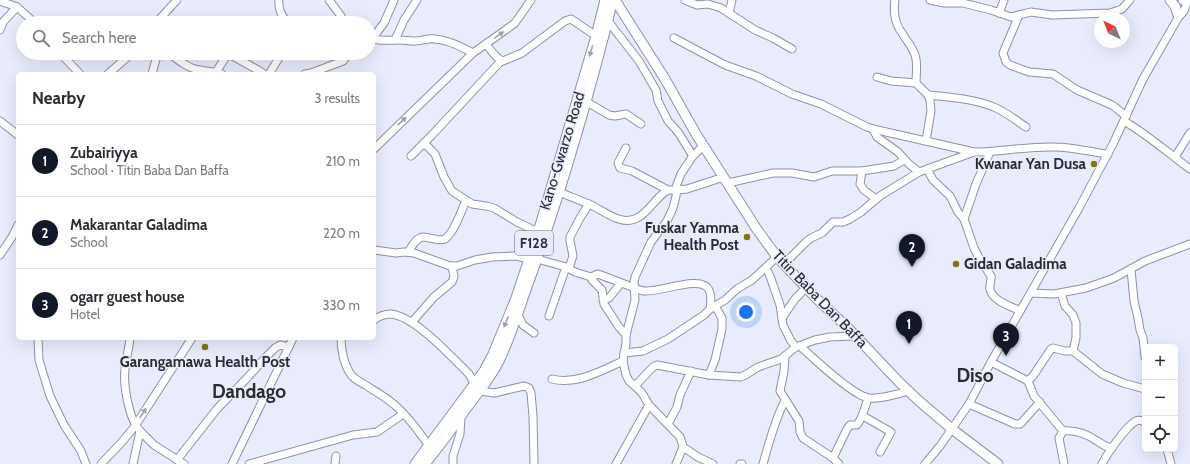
<!DOCTYPE html>
<meta charset="utf-8">
<style>
:root{--surface:#fff;--page:#f2f2f3;--text:#2b2b33;--muted:#7c7c81;--line:#e1e1e2;--accent:#111827}
body{margin:0;font-family:Cabin,sans-serif;background:var(--page);color:var(--text)}
.controls{position:absolute;right:12px;bottom:12px;display:grid;overflow:hidden;border-radius:6px;box-shadow:0 4px 16px #0002}
.controls button{width:36px;height:36px;display:grid;place-items:center;padding:0;border:0;border-bottom:1px solid var(--line);background:var(--surface);color:var(--text);font:20px sans-serif}
.compass{position:absolute;left:1094px;top:12px;width:36px;height:36px;border-radius:50%;background:var(--surface);box-shadow:0 4px 16px #0002;rotate:317deg}
.you{position:absolute;left:746px;top:312px;width:14px;height:14px;margin:-10px;border:3px solid #fff;border-radius:50%;background:#1a73e8;box-shadow:0 0 0 6px #1a73e833}
.badge{display:grid;place-items:center;width:26px;height:26px;border-radius:50%;background:var(--accent);color:#fff;font-size:13px;font-weight:700}
.pin{position:absolute;translate:-50% -33px;filter:drop-shadow(0 1px 2px #0008)}
.pin::after{content:'';position:absolute;top:21px;width:14px;height:12px;background:inherit;clip-path:polygon(0 0,100% 0,50% 100%)}
.list{margin:0;padding:0;list-style:none}
h2{display:flex;justify-content:space-between;align-items:center;height:52px;margin:0;padding:0 16px;font-size:17px}
h2 small{font-size:13px;font-weight:400;color:var(--muted)}
.list li{display:grid;grid-template-columns:26px 1fr auto;gap:12px;align-items:center;box-sizing:border-box;height:72px;padding:0 16px;border-top:1px solid var(--line)}
.list b{display:block;font-size:15px;white-space:nowrap}
.list p{margin:0;font-size:13px;white-space:nowrap;color:var(--muted)}
.list em{font-size:13px;font-style:normal;color:var(--muted)}
.icon{flex:none;width:22px;height:22px;fill:none;stroke:currentColor;stroke-width:2;stroke-linecap:round;stroke-linejoin:round}
.map{position:relative;flex:none;width:1190px;height:464px;overflow:hidden}
.search{position:absolute;background:var(--surface);box-shadow:0 4px 16px #0002;left:16px;top:16px;width:360px;height:44px;display:flex;align-items:center;gap:10px;box-sizing:border-box;padding:0 14px;border-radius:22px;color:var(--muted);font-size:15px}
.panel{position:absolute;background:var(--surface);box-shadow:0 4px 16px #0002;left:16px;top:72px;width:360px;height:268px;border-radius:6px}
.map>svg:first-child{display:block}
.lines{fill:none;stroke-linecap:round;stroke-linejoin:round}
.minor-casing{stroke:#8e91aa;stroke-width:9}
.major-casing{stroke:#8e91aa;stroke-width:11}
.minor{stroke:#fff;stroke-width:7}
.major{stroke:#fff;stroke-width:9}
.oneway{fill:#9fa0a4}
.poi-dot{fill:#827315;stroke:#e9ecfc;stroke-width:1.5}
.labels{text-anchor:middle;stroke-width:3;stroke-linejoin:round;paint-order:stroke}
.shield{fill:#e9ecfc;stroke:#636571;stroke-width:1}
.shield-label{font-size:14px;font-weight:bold;fill:#2a2b35}
.street-label{font-size:15px;fill:#2a2b35;stroke:#e9ecfc}
.poi-label{font-size:15px;font-weight:bold;fill:#2a2b35;stroke:#e9ecfc;text-anchor:end}
.district-label{font-size:19px;font-weight:bold;fill:#2a2b35;stroke:#e9ecfc}
</style>
<div class="map">
<svg width="1190" height="464" viewBox="0 0 1190 464">
<rect width="100%" height="100%" fill="#e9ecfc"/>
<g class="lines">
<defs>
<g id="minor">
<path d="M 279,0 C 278,10 282,15 287,23"/>
<path d="M 329,0 L 341,16 L 343,23"/>
<path d="M 685,0 L 697,5 L 708,4 L 721,8 L 755,30 L 773,38 L 792,49"/>
<path d="M 895,0 C 893,11 895,24 902,33 C 906,40 912,46 915,55 C 918,63 916,74 916,83"/>
<path d="M 930,0 L 944,3 L 963,3 L 991,10 L 1011,17 L 1031,12 L 1052,15 L 1110,13 L 1122,9 L 1130,0"/>
<path d="M 0,1 L 17,7 L 35,23"/>
<path d="M 729,13 L 732,0"/>
<path d="M 999,13 L 1004,0"/>
<path d="M 1019,15 L 1003,53 L 1006,62 L 1010,65 L 1029,72 L 1053,74 L 1077,90 L 1112,105 L 1126,116"/>
<path d="M 608,21 L 639,61 L 656,90 L 658,101 L 668,121 L 678,132 L 693,156"/>
<path d="M 156,23 L 177,0"/>
<path d="M 0,30 L 3,22 L 17,7"/>
<path d="M 369,37 C 377,42 388,40 397,40 C 403,40 410,41 416,41 C 422,41 428,38 435,39 C 449,40 461,47 473,53"/>
<path d="M 674,38 L 725,65 L 756,76 L 792,94 L 821,104 L 867,127 L 873,129 L 974,152 C 1001,152 1028,146 1055,147 C 1073,147 1090,152 1108,154"/>
<path d="M 372,39 L 384,23 L 394,0"/>
<path d="M 395,40 L 404,20 L 417,0"/>
<path d="M 486,44 C 491,50 496,59 503,61 L 522,53 L 565,21 L 571,19 L 596,36"/>
<path d="M 60,53 L 80,74"/>
<path d="M 169,53 C 178,60 189,69 200,70 C 209,72 214,71 222,74"/>
<path d="M 216,72 L 227,55 L 229,54 L 258,70 L 264,74"/>
<path d="M 108,74 L 132,53"/>
<path d="M 152,74 L 156,59 L 160,53"/>
<path d="M 269,74 L 282,53"/>
<path d="M 305,74 L 311,73 L 343,61 L 346,57 L 345,53"/>
<path d="M 877,77 L 891,81 L 916,83 L 928,95 L 930,100 L 931,111 L 926,141"/>
<path d="M 928,95 C 950,97 976,99 996,108 C 1007,113 1017,121 1026,127"/>
<path d="M 587,102 L 609,115 L 615,116 L 626,114 L 641,124"/>
<path d="M 0,121 L 18,135"/>
<path d="M 1124,121 C 1148,135 1168,153 1190,169"/>
<path d="M 873,129 L 877,137 L 898,152 L 909,164 L 919,172"/>
<path d="M 424,143 L 435,154 L 444,177 L 452,191 L 472,204 L 486,206 L 494,208 L 517,222 L 538,232"/>
<path d="M 703,146 L 692,157 L 681,174 L 677,184 L 676,196 L 673,208 L 667,221 L 651,242 L 635,277 L 634,283 L 635,300 L 626,335 L 626,344 L 624,353 L 623,361 L 626,375 L 629,381 L 635,386 L 642,393 L 649,405 L 680,437 L 682,443 L 683,447 L 698,457 L 713,464"/>
<path d="M 626,148 L 618,163 L 620,168 L 632,171 L 668,190 L 678,190 L 687,189 L 724,177"/>
<path d="M 374,149 L 473,53 L 504,31 L 515,23 L 531,0"/>
<path d="M 411,156 L 432,135 L 501,61"/>
<path d="M 1175,157 L 1190,133"/>
<path d="M 927,169 L 933,180 L 950,196 L 958,212 L 964,219 L 974,248 L 979,258 L 991,276 C 992,280 989,284 990,289 C 992,301 1011,306 1020,311"/>
<path d="M 862,171 L 860,184 L 864,190 L 876,199"/>
<path d="M 728,183 L 773,173 L 792,173 L 814,177 L 832,171 L 862,171 L 894,166 L 904,160"/>
<path d="M 559,192 C 571,197 582,201 593,206 C 607,213 623,227 639,217 C 650,210 656,197 668,190"/>
<path d="M 964,219 L 976,184 L 990,152"/>
<path d="M 374,250 L 396,253 L 404,252 L 414,253 L 450,266 L 457,266 L 475,260 L 492,257 L 516,256 L 529,259"/>
<path d="M 408,252 C 412,247 415,238 423,237 C 427,237 432,239 435,239 C 438,240 442,240 445,239 C 454,233 462,210 466,200"/>
<path d="M 0,255 L 12,237 L 18,225"/>
<path d="M 537,259 L 566,267 L 575,272 L 591,277 L 598,274 C 608,278 617,281 627,285 C 633,287 638,290 644,291 C 659,293 702,274 709,290 C 712,296 711,303 710,309"/>
<path d="M 784,264 L 806,242 L 811,238 L 822,233 L 833,222 L 843,222 L 850,219 L 861,212 L 880,196 L 919,172 L 974,152"/>
<path d="M 569,268 L 573,256 L 570,241 L 570,237 L 580,218 L 589,204"/>
<path d="M 766,268 L 770,276 L 780,305 L 783,325 L 791,341 L 796,347"/>
<path d="M 1131,269 L 1134,301 L 1138,318 L 1140,330 L 1143,338 L 1145,357"/>
<path d="M 591,277 L 592,280 L 602,290 L 604,304 L 619,327 L 626,335"/>
<path d="M 1031,293 L 1054,294 L 1086,288 L 1114,278 L 1145,261 L 1190,244"/>
<path d="M 1061,293 L 1065,306 L 1073,315 L 1076,323 L 1076,338 L 1073,351"/>
<path d="M 603,300 L 609,298 L 621,283"/>
<path d="M 518,315 L 523,325 L 534,333"/>
<path d="M 549,316 L 566,267"/>
<path d="M 782,318 L 795,299 L 806,288"/>
<path d="M 374,320 C 379,316 385,314 391,314 C 412,316 442,347 456,361 C 460,365 465,370 469,374 C 471,378 473,381 475,385"/>
<path d="M 412,322 L 434,297 L 452,282 L 454,277 L 452,266"/>
<path d="M 38,338 L 39,360 L 50,396 L 64,425 L 81,451 L 86,464"/>
<path d="M 130,338 C 129,348 126,359 125,369 C 123,385 129,420 140,431 L 133,464"/>
<path d="M 341,338 C 341,350 344,366 352,376 C 356,380 362,383 367,386 C 378,393 389,399 398,408 C 410,419 420,433 429,446"/>
<path d="M 800,346 C 813,358 853,396 869,398 C 879,399 899,394 908,391"/>
<path d="M 624,353 L 643,351 L 668,339 L 704,315 L 710,309 L 725,300 L 737,289 L 752,280 L 777,257"/>
<path d="M 785,356 L 784,371 L 780,391 L 799,421 L 800,432 L 803,438 L 833,458 L 839,464"/>
<path d="M 991,362 L 1028,381 L 1034,396 L 1063,431"/>
<path d="M 709,375 L 715,360 L 722,329 L 722,318 L 715,306"/>
<path d="M 552,379 C 576,385 601,371 623,361"/>
<path d="M 1028,381 L 1033,376 L 1051,349 L 1053,348 L 1065,351 L 1073,351 L 1102,374 L 1123,383 L 1145,389"/>
<path d="M 635,386 L 653,367 L 657,365 L 709,375 L 741,377 L 747,374 L 758,367 L 781,359 L 796,347 L 815,340 L 830,337 L 851,336 L 856,336"/>
<path d="M 480,391 L 494,393 L 524,386 L 529,388 L 531,393 L 533,416 L 534,464"/>
<path d="M 969,404 L 1015,424 L 1020,424 L 1022,422 L 1040,402"/>
<path d="M 863,416 L 891,432 L 880,452"/>
<path d="M 668,424 L 677,407 L 680,395 L 691,371"/>
<path d="M 140,431 L 154,445 L 184,464"/>
<path d="M 1063,431 C 1075,430 1087,434 1097,441 C 1102,444 1105,447 1112,448"/>
<path d="M 1063,431 L 1059,438 L 1064,464"/>
<path d="M 1167,449 L 1171,464"/>
<path d="M 833,458 L 847,429 L 850,425 L 857,425 C 863,417 865,407 868,398"/>
<path d="M 177,460 L 216,410 L 247,378 L 265,358 L 275,348 L 280,345 L 289,347"/>
<path d="M 101,464 L 121,443 L 135,426 L 192,338"/>
<path d="M 232,464 L 293,338"/>
<path d="M 249,464 L 353,435 L 377,432 L 403,414"/>
<path d="M 335,464 L 336,456"/>
<path d="M 453,464 L 453,456 L 460,434 L 461,416"/>
<path d="M 616,464 L 649,405"/>
<path d="M 676,464 L 683,447"/>
<path d="M 740,464 L 742,464"/>
<path d="M 763,464 C 768,446 776,416 785,401"/>
<path d="M 925,464 L 940,446 L 969,404 L 991,362 L 1079,208 L 1113,144 L 1143,79 L 1178,18 L 1184,11 L 1188,0"/>
<path d="M 1102,464 C 1107,454 1126,426 1136,421 C 1139,419 1142,421 1145,422"/>
</g>
<g id="major">
<path d="M 615,0 L 665,79 L 696,134 L 756,228 L 777,257 L 816,298 L 849,329 L 899,382 L 919,401 L 952,429 L 998,464"/>
<path d="M 1170,0 L 1175,6 L 1178,15"/>
<path d="M 1183,0 L 1190,1"/>
<path d="M 415,464 L 484,371 L 493,354 L 516,298 L 538,232 L 570,124 L 596,36 L 605,0"/>
<path d="M 425,464 C 438,448 450,432 461,416 C 474,397 489,381 499,361 C 513,332 521,302 532,273 C 564,183 590,92 613,0"/>
</g>
</defs>
<!-- minor casing -->
<use href="#minor" class="minor-casing"/>
<!-- major casing -->
<use href="#major" class="major-casing"/>
<!-- minor -->
<use href="#minor" class="minor"/>
<!-- major -->
<use href="#major" class="major"/>
</g>
<!-- one-way arrows -->
<defs><path id="oneway-solid" d="M-6-.8H1V-3.2L6.5 0L1 3.2V.8H-6Z"/></defs>
<g class="oneway">
<use href="#oneway-solid" transform="translate(499 35) rotate(-35)"/>
<use href="#oneway-solid" transform="translate(591 51) rotate(106)"/>
<use href="#oneway-solid" transform="translate(402 121) rotate(-43)"/>
<use href="#oneway-solid" transform="translate(506 322) rotate(112)"/>
<use href="#oneway-solid" transform="translate(143 413) rotate(-56)"/>
</g>
<!-- markers -->
<g class="poi-dot">
<circle cx="1094" cy="164" r="4"/>
<circle cx="747" cy="237" r="4"/>
<circle cx="956" cy="264" r="4"/>
<circle cx="205" cy="347" r="4"/>
</g>
<g class="labels">
<!-- shield labels -->
<rect class="shield" x="515" y="231" width="38" height="24" rx="3"/>
<g class="shield-label">
<text x="534" y="248">F128</text>
</g>
<!-- street labels -->
<g class="street-label">
<text transform="translate(562 151) rotate(-73)" y="5">Kano-Gwarzo Road</text>
<text transform="translate(820 299) rotate(46)" y="5">Titin Baba Dan Baffa</text>
</g>
<!-- poi labels -->
<g class="poi-label">
<text x="1086" y="169">Kwanar Yan Dusa</text>
<text x="739" y="233">Fuskar Yamma<tspan x="739" dy="17">Health Post</tspan></text>
<text x="964" y="269" text-anchor="start">Gidan Galadima</text>
<text x="205" y="367" text-anchor="middle">Garangamawa Health Post</text>
</g>
<!-- district labels -->
<g class="district-label">
<text x="975" y="382">Diso</text>
<text x="249" y="398">Dandago</text>
</g>
</g>
</svg>
<div class="controls">
<button>+</button>
<button>−</button>
<button><svg class="icon" aria-label="locate" viewBox="0 0 24 24"><circle cx="12" cy="12" r="6"/><path d="M12 2v4M12 18v4M2 12h4M18 12h4"/></svg></button>
</div>
<svg class="compass" viewBox="-18 -18 36 36"><path d="M0-13l5 13h-10z" fill="#e53935"/><path d="M0 13l5-13h-10z" fill="#7c7c81"/></svg>
<div class="you"></div>
<div class="pin badge" style="left:909px;top:344px">1</div>
<div class="pin badge" style="left:912px;top:267px">2</div>
<div class="pin badge" style="left:1006px;top:356px">3</div>
<div class="search"><svg class="icon" aria-label="search" viewBox="0 0 24 24"><circle cx="10" cy="10" r="6"/><path d="M15 15l6 6"/></svg>Search here</div>
<section class="panel">
<h2>Nearby<small>3 results</small></h2>
<ul class="list">
<li><span class="badge">1</span><div><b>Zubairiyya</b><p>School · Titin Baba Dan Baffa</p></div><em>210 m</em></li>
<li><span class="badge">2</span><div><b>Makarantar Galadima</b><p>School</p></div><em>220 m</em></li>
<li><span class="badge">3</span><div><b>ogarr guest house</b><p>Hotel</p></div><em>330 m</em></li>
</ul>
</section>
</div>
